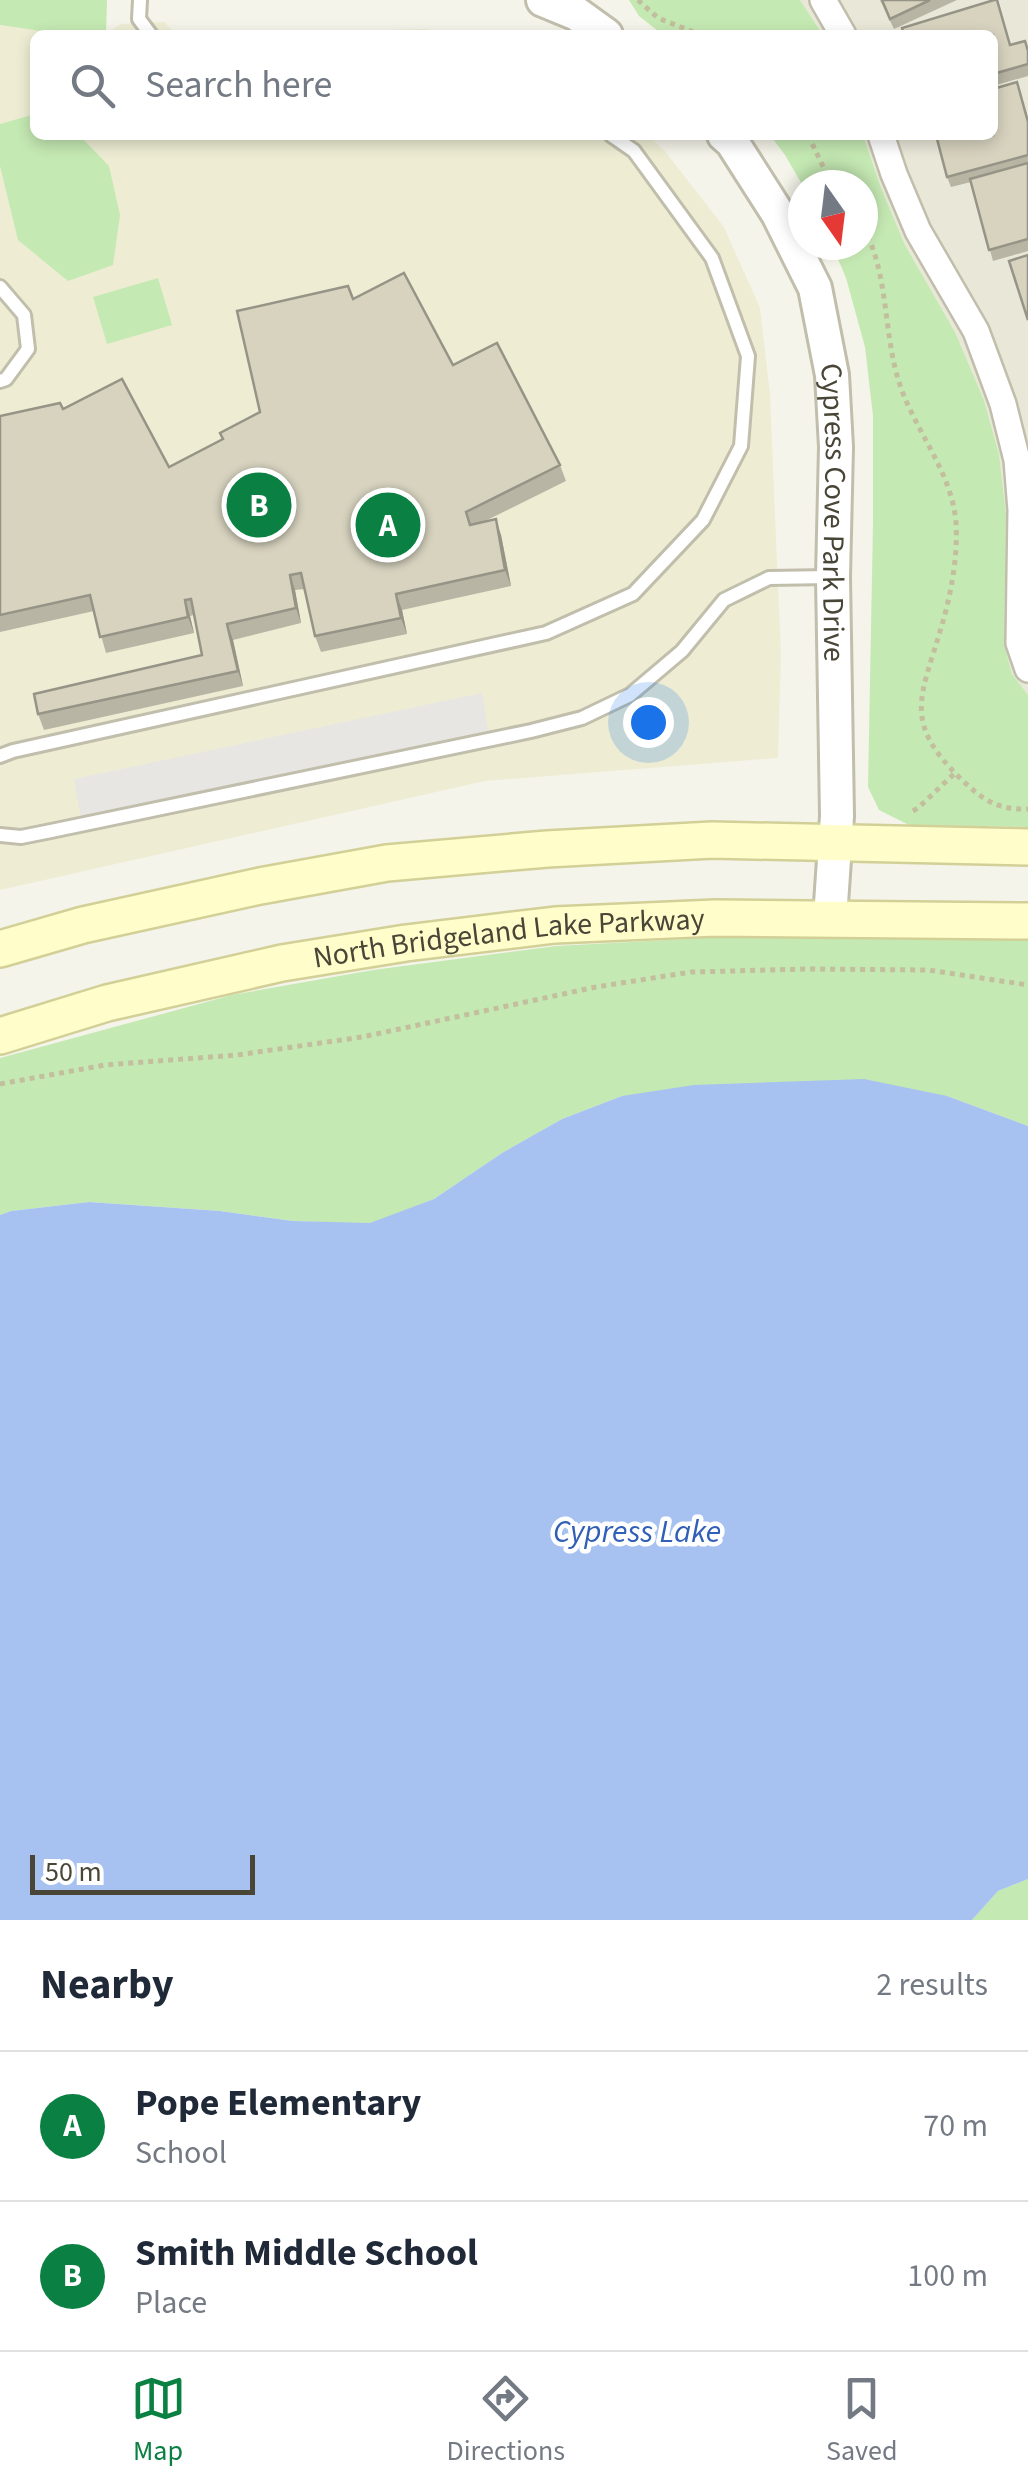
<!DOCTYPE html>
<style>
:root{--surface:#fff;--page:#f2f2f3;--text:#1f2937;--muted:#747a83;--line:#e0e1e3;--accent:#0b8043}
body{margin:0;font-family:"Source Sans 3",sans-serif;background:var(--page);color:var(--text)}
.compass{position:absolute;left:788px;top:170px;width:90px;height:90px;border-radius:50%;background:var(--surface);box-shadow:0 5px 15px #0003;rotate:166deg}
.scale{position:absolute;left:30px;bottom:25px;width:225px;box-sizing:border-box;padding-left:10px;border:5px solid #494638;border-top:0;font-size:28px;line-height:35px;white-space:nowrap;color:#494638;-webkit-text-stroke:8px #fff;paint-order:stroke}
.you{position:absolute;left:648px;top:722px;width:35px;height:35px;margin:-25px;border:8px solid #fff;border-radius:50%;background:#1a73e8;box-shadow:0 0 0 15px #1a73e833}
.badge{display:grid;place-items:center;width:65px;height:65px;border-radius:50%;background:var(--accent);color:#fff;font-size:32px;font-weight:700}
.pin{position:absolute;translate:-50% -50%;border:5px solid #fff;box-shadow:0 2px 10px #0006}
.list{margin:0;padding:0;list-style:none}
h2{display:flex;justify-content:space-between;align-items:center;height:130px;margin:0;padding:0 40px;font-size:42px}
h2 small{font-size:32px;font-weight:400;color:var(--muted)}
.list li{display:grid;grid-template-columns:65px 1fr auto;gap:30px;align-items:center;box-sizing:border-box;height:150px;padding:0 40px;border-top:2px solid var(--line)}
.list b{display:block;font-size:38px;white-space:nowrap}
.list p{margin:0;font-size:32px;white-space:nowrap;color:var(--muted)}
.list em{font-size:32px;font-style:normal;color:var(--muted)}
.icon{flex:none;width:55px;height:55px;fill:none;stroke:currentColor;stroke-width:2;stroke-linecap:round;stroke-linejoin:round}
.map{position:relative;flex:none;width:1028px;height:1920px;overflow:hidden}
.search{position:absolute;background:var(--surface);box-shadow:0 5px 15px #0003;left:30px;right:30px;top:30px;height:110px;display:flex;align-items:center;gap:25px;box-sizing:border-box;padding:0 35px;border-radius:15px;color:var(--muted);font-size:38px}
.sheet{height:430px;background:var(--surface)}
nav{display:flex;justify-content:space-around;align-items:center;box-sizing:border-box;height:140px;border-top:2px solid var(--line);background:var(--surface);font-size:28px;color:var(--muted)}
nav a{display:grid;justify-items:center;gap:5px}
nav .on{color:var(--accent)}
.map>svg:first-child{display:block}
.residential{fill:#e9e7d8}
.education{fill:#eeedd4}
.green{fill:#c5e9b3}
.parking{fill:#e7e6e2}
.water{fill:#a7c2f1}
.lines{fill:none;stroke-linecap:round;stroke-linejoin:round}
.service-casing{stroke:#c1beac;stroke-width:18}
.minor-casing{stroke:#c1beac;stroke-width:30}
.tertiary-casing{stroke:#c1beac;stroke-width:38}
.secondary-casing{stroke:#d2d097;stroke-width:40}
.path{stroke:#c3be9e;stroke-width:5;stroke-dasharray:5 5;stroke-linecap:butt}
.service{stroke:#fff;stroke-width:12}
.minor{stroke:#fff;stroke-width:25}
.tertiary{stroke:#fff;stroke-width:32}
.secondary{stroke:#fffecb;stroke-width:35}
.wall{fill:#b9b5a4}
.shaded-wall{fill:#969486}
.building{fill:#d7d3bf;stroke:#969486;stroke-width:2.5}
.labels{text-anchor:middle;stroke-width:9;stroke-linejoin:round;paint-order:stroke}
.street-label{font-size:30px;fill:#494638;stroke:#fff}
.water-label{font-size:32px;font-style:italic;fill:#305fb7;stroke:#fff}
</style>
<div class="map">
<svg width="1028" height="1920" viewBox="0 0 1028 1920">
<rect width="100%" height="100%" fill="#f5f4ea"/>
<!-- residential -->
<path class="residential" d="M 800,0 L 1028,0 L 1028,695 L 1012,674 L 1004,644 L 1006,514 L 999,454 L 984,400 L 955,332 L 905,245 L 880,185 L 863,135 L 993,135 L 993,35 L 823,35 Z"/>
<!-- education -->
<g class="education">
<path d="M 165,22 L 172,31 L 183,35 L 426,29 L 448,35 L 104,35 L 121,24 Z"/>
<path d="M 0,25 L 68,35 L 35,35 L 35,135 L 647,135 L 664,150 L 724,227 L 760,308 L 770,394 L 781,655 L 778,758 L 485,781 L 0,890 Z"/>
</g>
<!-- green -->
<g class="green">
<path d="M 0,0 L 107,0 L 106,34 L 68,35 L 0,25 Z"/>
<path d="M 629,0 L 800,0 L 823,35 L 663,35 L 639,16 Z"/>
<path d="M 35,114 L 35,135 L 79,135 L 109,166 L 120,215 L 113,265 L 68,281 L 18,240 L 0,166 L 0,124 Z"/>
<path d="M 770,135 L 863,135 L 880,185 L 905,245 L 955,332 L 984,400 L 999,454 L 1006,514 L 1004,644 L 1012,674 L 1028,695 L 1028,827 L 909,825 L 879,810 L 868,787 L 873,523 L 873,416 L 865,347 L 846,278 L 832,245 L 863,245 L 863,185 L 803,186 L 785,155 Z"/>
<path d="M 158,278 L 172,325 L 107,344 L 93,297 Z"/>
<path d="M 809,936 L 1028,939 L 1028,1126 L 947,1096 L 622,1096 L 562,1119 L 502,1153 L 434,1199 L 370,1224 L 293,1221 L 220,1211 L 89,1202 L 11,1211 L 0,1215 L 0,1058 L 232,995 L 373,970 L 556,946 L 705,938 Z"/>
<path d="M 1028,1879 L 1028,1920 L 972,1920 L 998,1891 Z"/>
</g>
<!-- parking -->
<path class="parking" d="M 482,693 L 490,740 L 82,824 L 74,779 Z"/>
<!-- water -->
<path class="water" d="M 864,1079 L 947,1096 L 1028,1126 L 1028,1879 L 998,1891 L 972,1920 L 0,1920 L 0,1215 L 11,1211 L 89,1202 L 220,1211 L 293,1221 L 370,1223 L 434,1199 L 502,1153 L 562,1119 L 622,1096 L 694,1085 Z"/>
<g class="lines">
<defs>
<g id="service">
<path d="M 140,0 L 139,19 L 151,35"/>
<path d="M 0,287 L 24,315 L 28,349 L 6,379 L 0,381"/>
<path d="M 0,756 L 13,751 L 546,633 L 633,594 L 703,520 L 741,446 L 748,356 L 712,258 L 634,151 L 611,135"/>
<path d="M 0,835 L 21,837 L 51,831 L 531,731 L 582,718 L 630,695 L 682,651 L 724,600 L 769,578 L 829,577"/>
</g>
<g id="minor">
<path d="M 823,0 L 843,35"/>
<path d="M 881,135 L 894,174 L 918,231 L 976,331 L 1003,404 L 1017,460 L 1021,510 L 1019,643 L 1028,669"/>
</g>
<g id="tertiary">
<path d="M 543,0 L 577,14 L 606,35"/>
<path id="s1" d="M 724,135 L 732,142 L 778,214 L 815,288 L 832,375 L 836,447 L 833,577 L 837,816 L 830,918"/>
</g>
<g id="secondary">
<path d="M 0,949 L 83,925 L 260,886 L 387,863 L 547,849 L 712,840 L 1028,847"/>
<path id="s2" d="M 0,1036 L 107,1003 L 282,963 L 406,943 L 555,925 L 715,918 L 1028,921"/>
</g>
</defs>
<!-- service casing -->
<use href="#service" class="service-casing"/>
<!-- minor casing -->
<use href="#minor" class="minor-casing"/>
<!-- tertiary casing -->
<use href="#tertiary" class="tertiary-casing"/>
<!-- secondary casing -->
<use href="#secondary" class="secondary-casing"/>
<!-- path -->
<g class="path">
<path d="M 638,0 L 658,18 L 701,35"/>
<path d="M 808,135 L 832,185"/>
<path d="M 863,227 C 889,273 883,332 899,382 C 914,430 952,471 956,523 C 958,557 951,595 941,628 C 921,697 902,722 961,779 C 983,800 997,810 1028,809"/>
<path d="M 913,811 L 918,808 L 955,773"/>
<path d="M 0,1084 L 105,1065 L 237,1055 L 362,1037 L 596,987 L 691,972 L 809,969 L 929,970 L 1028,985"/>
</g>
<!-- service -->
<use href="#service" class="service"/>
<!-- minor -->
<use href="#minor" class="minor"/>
<!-- tertiary -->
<use href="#tertiary" class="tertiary"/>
<!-- secondary -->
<use href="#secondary" class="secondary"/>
</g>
<!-- wall -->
<g class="wall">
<path d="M 880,0 L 957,0 L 894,29 Z"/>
<path d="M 993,35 L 1011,45 L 1028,49 L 1028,76 L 993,86 Z"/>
<path d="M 1017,82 L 1028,118 L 1028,251 L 993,261 L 971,182 L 951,187 L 947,177 Z"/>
<path d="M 353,299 L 453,365 L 560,465 L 566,481 L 483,522 L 501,535 L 511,586 L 402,610 L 407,634 L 321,652 L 315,636 L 305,589 L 295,590 L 301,623 L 233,640 L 243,686 L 44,730 L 38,714 L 202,655 L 194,615 L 190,616 L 194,633 L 106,653 L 94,611 L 0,632 L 0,416 L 63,409 L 169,467 L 222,439 L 220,433 L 260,412 Z"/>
</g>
<!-- shaded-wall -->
<g class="shaded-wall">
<path d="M 496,519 L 501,535 L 511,586 L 505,570 Z"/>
<path d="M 290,575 L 295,590 L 301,623 L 296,608 Z"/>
<path d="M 396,594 L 402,610 L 407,634 L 401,618 Z"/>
<path d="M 185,600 L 190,616 L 194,633 L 188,617 Z"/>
<path d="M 227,624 L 233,640 L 243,686 L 238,671 Z"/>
</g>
<!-- building -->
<g class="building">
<path d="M 882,0 L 930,0 L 890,19 Z"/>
<path d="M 994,0 L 997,0 L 1010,45 L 1025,41 L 1028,51 L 1028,64 L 993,74 L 993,35 L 904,35 L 902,28 Z"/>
<path d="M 1017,82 L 1028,122 L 1028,155 L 947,177 L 936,135 L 993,135 L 993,89 Z"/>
<path d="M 1028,163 L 1028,239 L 989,250 L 970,179 Z"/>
<path d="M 1028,255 L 1028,320 L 1009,261 Z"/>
<path d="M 404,273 L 453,365 L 497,343 L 560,465 L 466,512 L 470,525 L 496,519 L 505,570 L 396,594 L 401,618 L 315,636 L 301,573 L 290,575 L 296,608 L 227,624 L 238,671 L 38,714 L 34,694 L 202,655 L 191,599 L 185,600 L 188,617 L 100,637 L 90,595 L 0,615 L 0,416 L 60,403 L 63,409 L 122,379 L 169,467 L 223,439 L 220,433 L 260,412 L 237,311 L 348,286 L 353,299 Z"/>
</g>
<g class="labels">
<!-- street labels -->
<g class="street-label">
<text dy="10" stroke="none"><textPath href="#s1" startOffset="405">Cypress Cove Park Drive</textPath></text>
<text dy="10" stroke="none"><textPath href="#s2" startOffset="520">North Bridgeland Lake Parkway</textPath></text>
</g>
<!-- water labels -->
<g class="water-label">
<text x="637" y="1542">Cypress Lake</text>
</g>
</g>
</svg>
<svg class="compass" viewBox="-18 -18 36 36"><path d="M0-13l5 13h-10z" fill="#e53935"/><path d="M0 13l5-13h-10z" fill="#747a83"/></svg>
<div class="scale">50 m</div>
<div class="you"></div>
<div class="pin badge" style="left:388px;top:525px">A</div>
<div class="pin badge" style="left:259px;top:505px">B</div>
<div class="search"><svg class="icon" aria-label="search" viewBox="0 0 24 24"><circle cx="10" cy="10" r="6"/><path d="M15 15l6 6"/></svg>Search here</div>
</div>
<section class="sheet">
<h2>Nearby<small>2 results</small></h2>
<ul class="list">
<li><span class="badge">A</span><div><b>Pope Elementary</b><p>School</p></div><em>70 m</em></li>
<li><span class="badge">B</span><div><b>Smith Middle School</b><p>Place</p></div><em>100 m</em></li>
</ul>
</section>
<nav>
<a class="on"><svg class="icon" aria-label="map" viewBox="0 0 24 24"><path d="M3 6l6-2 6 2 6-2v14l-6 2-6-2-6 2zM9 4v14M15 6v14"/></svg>Map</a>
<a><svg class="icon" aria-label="directions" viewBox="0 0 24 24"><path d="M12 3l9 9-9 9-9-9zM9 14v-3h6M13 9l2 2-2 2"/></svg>Directions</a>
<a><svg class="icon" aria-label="saved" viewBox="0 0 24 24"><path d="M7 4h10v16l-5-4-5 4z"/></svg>Saved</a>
</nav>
